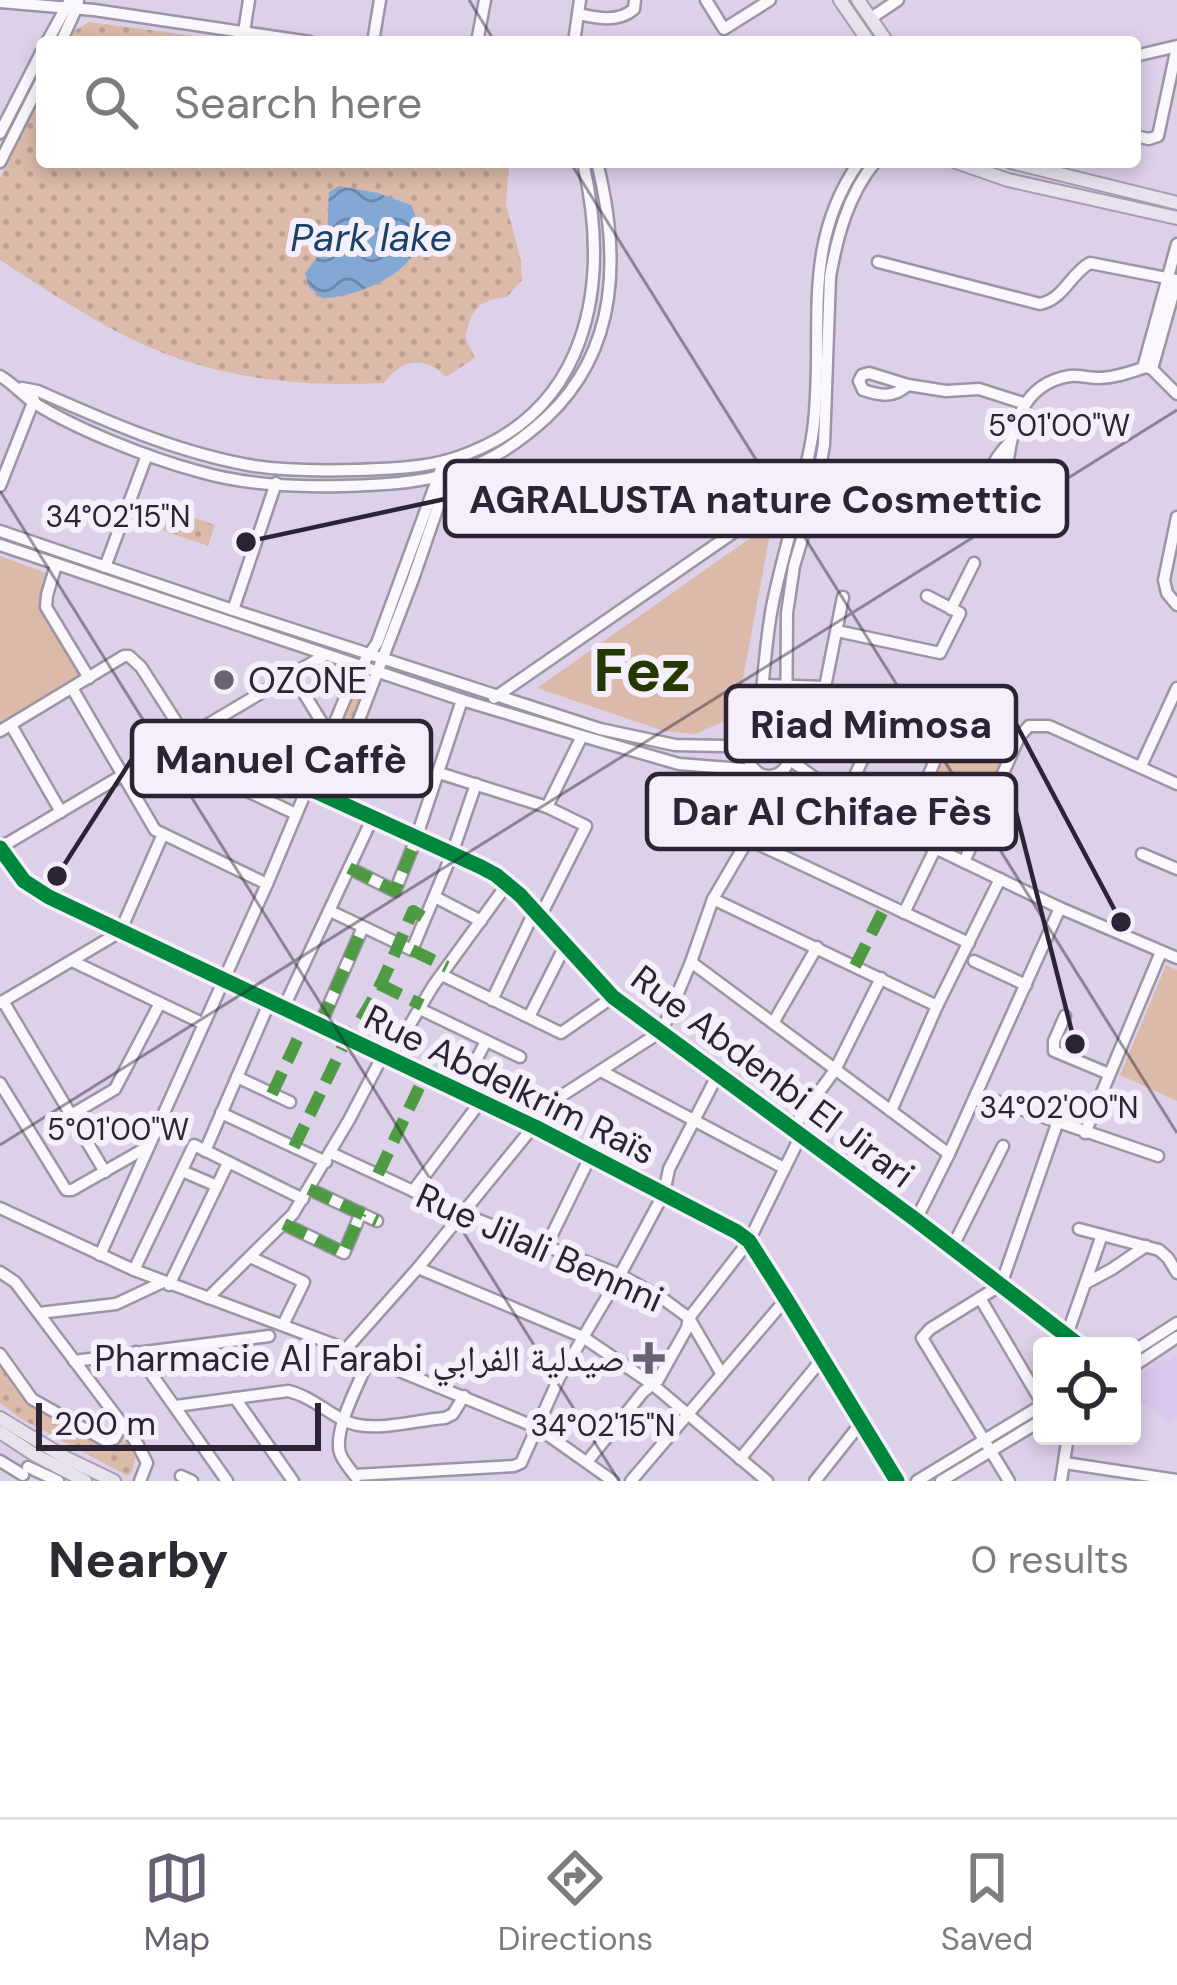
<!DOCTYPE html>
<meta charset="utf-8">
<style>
:root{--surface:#fff;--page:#f7f7f7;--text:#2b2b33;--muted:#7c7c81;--line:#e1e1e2;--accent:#6a6073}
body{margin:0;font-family:"DM Sans","Noto Naskh Arabic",sans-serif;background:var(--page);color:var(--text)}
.controls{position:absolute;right:36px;bottom:36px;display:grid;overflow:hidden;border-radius:12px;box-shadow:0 6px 18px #0003}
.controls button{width:108px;height:108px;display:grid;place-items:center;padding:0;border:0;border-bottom:3px solid var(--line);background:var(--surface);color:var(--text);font:60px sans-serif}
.scale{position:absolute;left:36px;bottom:30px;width:285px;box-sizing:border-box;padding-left:12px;border:6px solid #2c2334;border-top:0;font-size:33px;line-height:42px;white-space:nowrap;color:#2c2334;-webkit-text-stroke:9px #f5effc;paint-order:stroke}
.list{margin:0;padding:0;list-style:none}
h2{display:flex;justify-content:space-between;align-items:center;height:156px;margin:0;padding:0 48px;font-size:51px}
h2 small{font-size:39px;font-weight:400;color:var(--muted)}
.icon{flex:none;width:66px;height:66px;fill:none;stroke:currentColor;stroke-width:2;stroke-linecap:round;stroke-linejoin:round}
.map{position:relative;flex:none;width:1177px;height:1481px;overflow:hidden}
.search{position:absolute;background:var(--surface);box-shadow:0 6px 18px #0003;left:36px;right:36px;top:36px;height:132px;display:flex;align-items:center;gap:30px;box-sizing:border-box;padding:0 42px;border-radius:12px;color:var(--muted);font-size:45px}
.sheet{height:336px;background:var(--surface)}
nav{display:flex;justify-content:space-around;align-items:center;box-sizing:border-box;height:168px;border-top:3px solid var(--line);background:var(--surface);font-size:33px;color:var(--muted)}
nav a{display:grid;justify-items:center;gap:6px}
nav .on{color:var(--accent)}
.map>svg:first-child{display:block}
.built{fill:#dac7ed}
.green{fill:#dbbaa9}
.park{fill:url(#park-dots)}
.water{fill:url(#water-waves)}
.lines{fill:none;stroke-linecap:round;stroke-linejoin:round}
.minor-casing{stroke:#9d94a6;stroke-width:15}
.major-casing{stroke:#a89bb3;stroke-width:16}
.minor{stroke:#faf8fc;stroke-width:10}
.major{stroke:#e8e2ed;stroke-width:12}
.quiet{stroke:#4f9b43;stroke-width:12;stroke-dasharray:24 12;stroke-linecap:butt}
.cycleway-casing{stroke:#f5effc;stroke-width:22}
.cycleway{stroke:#00873e;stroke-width:15}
.ticks{fill:none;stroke:#2c2334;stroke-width:3;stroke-opacity:0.45}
.poi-dot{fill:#6a6073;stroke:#f5effc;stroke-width:4.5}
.labels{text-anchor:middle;stroke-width:12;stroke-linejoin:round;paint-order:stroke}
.poi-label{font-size:36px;fill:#2c2334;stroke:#f5effc;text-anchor:start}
.street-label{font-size:36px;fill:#2c2334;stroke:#f5effc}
.water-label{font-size:39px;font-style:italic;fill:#184266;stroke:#f5effc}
.town-label{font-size:60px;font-weight:bold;fill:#263801;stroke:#f5effc}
.ticks-label{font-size:30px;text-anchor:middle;fill:#2c2334;stroke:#f5effc;stroke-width:12;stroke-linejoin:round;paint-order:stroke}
.leader{fill:none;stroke:#2c2334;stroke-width:4.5}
.callout-dot{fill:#2c2334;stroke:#f5effc;stroke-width:4.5}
.callout{fill:#f5effc;stroke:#2c2334;stroke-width:4.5}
.callout-label{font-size:39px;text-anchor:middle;font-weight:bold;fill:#2c2334}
</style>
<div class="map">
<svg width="1177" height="1481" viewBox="0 0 1177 1481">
<defs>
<pattern id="park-dots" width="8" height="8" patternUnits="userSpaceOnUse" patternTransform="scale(3)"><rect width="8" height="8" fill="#dbbaa9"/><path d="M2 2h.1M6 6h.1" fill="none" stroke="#bca092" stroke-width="1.8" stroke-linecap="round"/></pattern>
<pattern id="water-waves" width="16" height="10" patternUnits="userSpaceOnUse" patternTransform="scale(3)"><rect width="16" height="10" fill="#84a8d4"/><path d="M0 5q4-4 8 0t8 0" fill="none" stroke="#6c88ad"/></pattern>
</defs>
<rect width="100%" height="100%" fill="#ddd1e9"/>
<!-- built -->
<path class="built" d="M 1173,1356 L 1177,1357 L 1177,1419 L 1170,1424 L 1132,1395 L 1132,1380 L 1153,1366 L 1153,1363 L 1161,1359 L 1171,1361 Z"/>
<!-- green -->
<g class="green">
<path d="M 772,523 L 736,716 L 695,734 L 664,731 L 537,688 Z"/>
<path d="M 0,556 L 49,574 L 39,600 L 85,677 L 0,728 Z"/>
<path d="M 952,740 L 1004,764 L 973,837 C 954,851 935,835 916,826 Z"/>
<path d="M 1166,965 L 1177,970 L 1177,1101 L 1120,1075 Z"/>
</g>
<!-- park -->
<g class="park">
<path d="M 89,22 L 241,42 L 66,42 L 71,33 Z"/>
<path d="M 42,91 L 42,162 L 509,162 L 506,204 L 521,261 L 522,280 L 507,297 L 493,299 L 480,305 L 471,316 L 465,337 L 475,358 L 446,377 C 425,355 401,359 384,383 C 319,386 252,382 189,362 C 121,341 59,298 0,260 L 0,178 Z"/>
<path d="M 168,508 L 215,525 L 208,546 L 160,529 Z"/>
<path d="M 360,675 L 368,678 L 325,787 L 318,784 Z"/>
<path d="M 0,1362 L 28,1400 L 112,1447 L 121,1439 L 130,1446 L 136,1455 L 132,1471 L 128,1476 L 18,1417 L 0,1403 Z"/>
</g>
<!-- water -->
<path class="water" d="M 339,186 L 378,193 L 411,205 C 416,216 422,230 418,243 C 410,276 353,298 322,298 L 309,287 L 305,273 C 333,239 326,234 329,192 Z"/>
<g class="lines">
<defs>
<g id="minor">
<path d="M 706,0 L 724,29 L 770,0"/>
<path d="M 0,2 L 94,10 L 310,42"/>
<path d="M 578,14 C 597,18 618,23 634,9 L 635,0"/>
<path d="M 871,18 L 898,0"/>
<path d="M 244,32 L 249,0"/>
<path d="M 47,42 L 69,2"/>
<path d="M 61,42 L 77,7 L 78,0"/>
<path d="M 373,42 L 380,0"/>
<path d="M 477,42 L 485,0"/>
<path d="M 574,42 L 580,0"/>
<path d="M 1135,56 L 1177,46"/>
<path d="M 0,133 L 42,51"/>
<path d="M 1135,136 L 1149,139 L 1158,136 L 1177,47"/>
<path d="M 0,162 L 42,79"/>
<path d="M 878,262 L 1040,304 C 1064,299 1070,274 1090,263 L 1177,280"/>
<path d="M 1143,368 L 1177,244"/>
<path d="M 1152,369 L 1177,280"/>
<path d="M 1152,369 L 1177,394"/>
<path d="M 0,376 C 14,384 23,396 36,404 C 78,430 149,458 197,471 C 244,485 294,487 343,486 C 388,485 436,482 478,464 C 504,453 525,437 546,418 C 620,349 620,254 597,162"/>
<path d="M 908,385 C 893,398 881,396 863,390 L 859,381 L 862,375 L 869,373 L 908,385 L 946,391 L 979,389 L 1023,403"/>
<path d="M 22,388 L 38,391 C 108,422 178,453 254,466 C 288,471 321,471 355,470 C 387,469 425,468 455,458 C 590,414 611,284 583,162"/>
<path d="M 1011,441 C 994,458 977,485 989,508 L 998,507 L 1002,502 C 1010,455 1008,385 1070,376 C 1079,375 1089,378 1099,378 C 1115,378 1130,372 1146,367 L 1152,369"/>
<path d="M 0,486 L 34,400"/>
<path d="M 1177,517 L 1164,580 L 1167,593 L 1177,605"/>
<path d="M 0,531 L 233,610 L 600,729 L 675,745 L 722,746 L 754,743"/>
<path d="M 0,545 L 462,700 L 582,736 L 679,764 L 755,770"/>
<path d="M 56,565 L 47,595 L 46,607 L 89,678"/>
<path d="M 105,567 L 147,455"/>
<path d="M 951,609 L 974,563"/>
<path d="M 233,610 L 276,483"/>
<path d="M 837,631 L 940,653 L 960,613 L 927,596"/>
<path d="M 292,674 L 329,734"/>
<path d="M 764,685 L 825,687 L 843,597"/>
<path d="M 72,688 L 155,830 L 267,884"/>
<path d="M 494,698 L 802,485"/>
<path d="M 11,725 L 61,812"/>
<path d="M 0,731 L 124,656 L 129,656 L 141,667 L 209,773 L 296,814"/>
<circle cx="769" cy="756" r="20"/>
<path d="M 757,740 C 763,694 764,647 773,602 C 785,545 804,489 813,431 C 826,334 798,249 859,162"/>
<path d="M 786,746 L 787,613 L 794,566 L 815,495 L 824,445 L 830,277 C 837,237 848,195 875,162"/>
<path d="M 789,759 L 846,801"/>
<path d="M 1141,766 L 1177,688"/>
<path d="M 439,773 L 547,807 L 586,826 L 541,915"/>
<path d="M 778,774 L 809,793 L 858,811 L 1060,908 L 1177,958"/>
<path d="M 308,788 L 481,867 L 496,875 L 520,895 L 613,997 L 916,1220 L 1080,1346"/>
<path d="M 329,798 L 413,579 L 451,469"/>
<path d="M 844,800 L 878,725 L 938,753 L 904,834"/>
<path d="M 547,807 L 582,736"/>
<path d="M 747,839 L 969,943"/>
<path d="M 0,845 L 8,843 L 325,655"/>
<path d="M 0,848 L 24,881 L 49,897 L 535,1127 L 737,1232 L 749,1241 L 786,1299 L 897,1481"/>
<path d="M 1142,854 L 1177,869"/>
<path d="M 964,862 L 1019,737 L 1029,726 L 1049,726 L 1177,784"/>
<path d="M 349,868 L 395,891 L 416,839 L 462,700"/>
<path d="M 435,897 L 481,921"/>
<path d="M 713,899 L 937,1006"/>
<path d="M 330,911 L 412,950 L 452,854 L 476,784"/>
<path d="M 904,913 L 935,849"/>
<path d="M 72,961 L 202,1023"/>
<path d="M 974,961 L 1026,985"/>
<path d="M 691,962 L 949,1154"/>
<path d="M 442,975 L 561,1033 L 613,997"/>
<path d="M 492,1000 L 535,910"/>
<path d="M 3,1001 L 105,1172"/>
<path d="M 0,1003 L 120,932 L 163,834"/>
<path d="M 284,1007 L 372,819"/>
<path d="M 420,1009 L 520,1057"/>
<path d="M 1065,1016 L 1054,1041 L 1054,1051 L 1109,1074"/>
<path d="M 529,1017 L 566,944"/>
<path d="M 773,1023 L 817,947"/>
<path d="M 320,1025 L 363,927"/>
<path d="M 390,1058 L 433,986 L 508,883"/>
<path d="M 601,1071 L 784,1168"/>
<path d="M 237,1077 L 290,1102"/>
<path d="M 0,1083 L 66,1190 L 72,1190 L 144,1149"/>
<path d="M 460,1092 L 486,1041"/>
<path d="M 976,1094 L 1158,1156"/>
<path d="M 891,1111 L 937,1006 L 1000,879"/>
<path d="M 221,1113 L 326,1162"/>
<path d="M 71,1115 L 115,1089 L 160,1003"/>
<path d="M 792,1129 L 835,1070 L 881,978"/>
<path d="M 1085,1133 L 1161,952"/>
<path d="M 205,1151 L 270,1001"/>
<path d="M 331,1153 L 463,1214 L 620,1275 L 662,1298 L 689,1318 L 721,1373"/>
<path d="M 182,1171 L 217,1186"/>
<path d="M 309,1189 L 377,1221"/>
<path d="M 413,1191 L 481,1101"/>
<path d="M 0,1208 L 134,1270 L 346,1349 L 538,1428 L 613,1481"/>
<path d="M 916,1220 L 949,1154 L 1060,908"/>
<path d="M 284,1224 L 344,1253 L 361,1213"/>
<path d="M 1079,1229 L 1159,1250 L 1168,1258 L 1177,1273"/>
<path d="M 546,1247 L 591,1155"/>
<path d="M 952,1248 L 1003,1146"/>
<path d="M 100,1255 L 267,884 L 354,677 L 377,643 L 444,461"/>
<path d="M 250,1257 L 304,1282 L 283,1325"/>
<path d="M 418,1268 L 583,1337 L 652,1384 L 767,1481"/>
<path d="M 134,1270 L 194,1145 L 303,1199"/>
<path d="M 0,1272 L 15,1282 L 138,1445 L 147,1463 L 140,1481"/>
<path d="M 1086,1283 L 1112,1269 L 1146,1246"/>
<path d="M 169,1285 L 228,1163"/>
<path d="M 208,1298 L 293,1214 L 349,1120 L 383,1055"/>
<path d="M 980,1298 L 1042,1403"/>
<path d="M 39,1313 L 116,1304 L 163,1282"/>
<path d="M 1067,1335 L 1102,1235"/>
<path d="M 346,1349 L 418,1268 L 555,1100 L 662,1031 L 691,962 L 713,899 L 767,807 L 773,794 L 775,775"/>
<path d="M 136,1352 L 227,1481"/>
<path d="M 1132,1352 L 1177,1323"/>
<path d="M 0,1354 L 32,1399 L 106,1441 L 114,1439 L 122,1425"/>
<path d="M 74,1361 L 269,1336"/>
<path d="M 1132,1367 L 1177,1337"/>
<path d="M 235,1398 L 293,1481"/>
<path d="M 176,1406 L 288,1391 C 315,1397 335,1421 358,1425 C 385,1430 417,1420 445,1418 L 453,1414 L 464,1396"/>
<path d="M 740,1459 L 823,1358"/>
<path d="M 0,1461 L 23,1475"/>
<path d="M 587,1462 L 643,1392 L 658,1380 L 687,1328 L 689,1318 L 749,1241 L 801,1135"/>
<path d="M 1065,1463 L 1177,1480"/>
<path d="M 28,1467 L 58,1481"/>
<path d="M 355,1475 L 514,1466 L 521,1463 L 559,1378 L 620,1275 L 664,1193 L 669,1169 L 718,1074"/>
<path d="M 181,1476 L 192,1481"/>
<path d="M 356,1477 C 351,1470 343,1462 340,1453 C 333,1429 360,1382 369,1359"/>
<path d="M 631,1481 L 786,1299"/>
<path d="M 815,1481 L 861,1423"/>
<path d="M 917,1481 L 1042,1405"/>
<path d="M 941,1481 L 1042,1420"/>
<path d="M 1009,1481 L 922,1338 L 930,1329 L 1001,1285 L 1057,1124"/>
<path d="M 1061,1481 L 1068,1436"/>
</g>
<g id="major">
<path d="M 840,0 L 869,42"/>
<path d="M 858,0 L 887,42"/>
<path d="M 956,162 L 1008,180 L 1177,218"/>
<path d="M 1011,162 L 1177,203"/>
<path d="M 0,1418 L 66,1458 L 114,1481"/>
<path d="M 0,1432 L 35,1455 L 85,1481"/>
</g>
</defs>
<!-- minor casing -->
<use href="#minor" class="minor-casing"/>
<!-- major casing -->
<use href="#major" class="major-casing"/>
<!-- minor -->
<use href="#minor" class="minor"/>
<!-- major -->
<use href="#major" class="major"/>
<!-- quiet -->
<g class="quiet">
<path d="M 349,868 L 395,891 L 416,839"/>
<path d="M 412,950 L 447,967"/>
<path d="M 855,966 L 886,905"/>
<path d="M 379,984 L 422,1005"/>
<path d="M 320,1025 L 363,927"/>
<path d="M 272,1094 L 307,1019"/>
<path d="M 294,1147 L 347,1038 C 377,1002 394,954 413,911 L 425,918"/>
<path d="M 378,1174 L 425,1075"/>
<path d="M 309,1189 L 377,1221"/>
<path d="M 284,1224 L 344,1253 L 361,1213"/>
</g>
<defs>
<g id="cycleway">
<path d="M 308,788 L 481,867 L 496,875 L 520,895 L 613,997 L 916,1220 L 1080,1346"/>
<path d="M 0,848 L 24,881 L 49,897 L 535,1127 L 737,1232 L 749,1241 L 786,1299 L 897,1481"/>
</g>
</defs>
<!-- cycleway casing -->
<use href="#cycleway" class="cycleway-casing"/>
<!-- cycleway -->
<use href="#cycleway" class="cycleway"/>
</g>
<!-- ticks -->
<path class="ticks" d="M 469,0 L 495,42M 570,162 L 1177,1133M 0,491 L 619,1481M 0,1145 L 1177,410"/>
<!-- markers -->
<g class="poi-dot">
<circle cx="224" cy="680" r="12"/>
<path d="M643 1340h12v12h12v12h-12v12h-12v-12h-12v-12h12z"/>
</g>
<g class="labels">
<!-- poi labels -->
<g class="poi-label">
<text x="248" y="693">OZONE</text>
<text x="625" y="1371" text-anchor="end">Pharmacie Al Farabi صيدلية الفرابي</text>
</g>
<!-- street labels -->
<g class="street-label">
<text transform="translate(773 1076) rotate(37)" y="13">Rue Abdenbi El Jirari</text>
<text transform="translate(510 1084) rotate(26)" y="13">Rue Abdelkrim Raïs</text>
<text transform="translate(540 1247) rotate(24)" y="13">Rue Jilali Bennni</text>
</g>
<!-- water labels -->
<g class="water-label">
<text x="371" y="251">Park lake</text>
</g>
<!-- town labels -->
<g class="town-label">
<text x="642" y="691">Fez</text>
</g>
</g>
<g class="ticks-label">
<text x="1059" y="436">5°01'00"W</text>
<text x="118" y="527">34°02'15"N</text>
<text x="1059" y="1118">34°02'00"N</text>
<text x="118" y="1140">5°01'00"W</text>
<text x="603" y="1436">34°02'15"N</text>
</g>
<!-- callouts -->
<path class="leader" d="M246 542L445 499M1121 922L1016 724M57 876L132 759M1075 1044L1016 812"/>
<g class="callout-dot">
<circle cx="246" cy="542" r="12"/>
<circle cx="1121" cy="922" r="12"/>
<circle cx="57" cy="876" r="12"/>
<circle cx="1075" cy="1044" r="12"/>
</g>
<g class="callout">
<rect x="445" y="461" width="622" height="75" rx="12"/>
<rect x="726" y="686" width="290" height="75" rx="12"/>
<rect x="132" y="721" width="299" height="75" rx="12"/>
<rect x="647" y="774" width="369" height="75" rx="12"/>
</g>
<g class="callout-label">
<text x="756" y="513">AGRALUSTA nature Cosmettic</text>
<text x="871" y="738">Riad Mimosa</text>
<text x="281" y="773">Manuel Caffè</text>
<text x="832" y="825">Dar Al Chifae Fès</text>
</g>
</svg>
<div class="controls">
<button><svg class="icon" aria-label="locate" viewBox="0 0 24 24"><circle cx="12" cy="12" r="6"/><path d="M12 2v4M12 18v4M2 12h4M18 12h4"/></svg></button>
</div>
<div class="scale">200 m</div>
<div class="search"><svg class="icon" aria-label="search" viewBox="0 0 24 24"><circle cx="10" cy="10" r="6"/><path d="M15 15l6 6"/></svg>Search here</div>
</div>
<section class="sheet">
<h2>Nearby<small>0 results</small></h2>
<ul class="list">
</ul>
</section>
<nav>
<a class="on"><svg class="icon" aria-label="map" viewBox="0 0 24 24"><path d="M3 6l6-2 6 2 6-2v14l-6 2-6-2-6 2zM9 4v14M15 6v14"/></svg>Map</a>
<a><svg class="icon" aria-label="directions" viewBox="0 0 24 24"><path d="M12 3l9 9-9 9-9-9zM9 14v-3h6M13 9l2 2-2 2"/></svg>Directions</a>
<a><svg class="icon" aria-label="saved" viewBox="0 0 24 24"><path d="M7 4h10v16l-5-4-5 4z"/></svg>Saved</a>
</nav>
